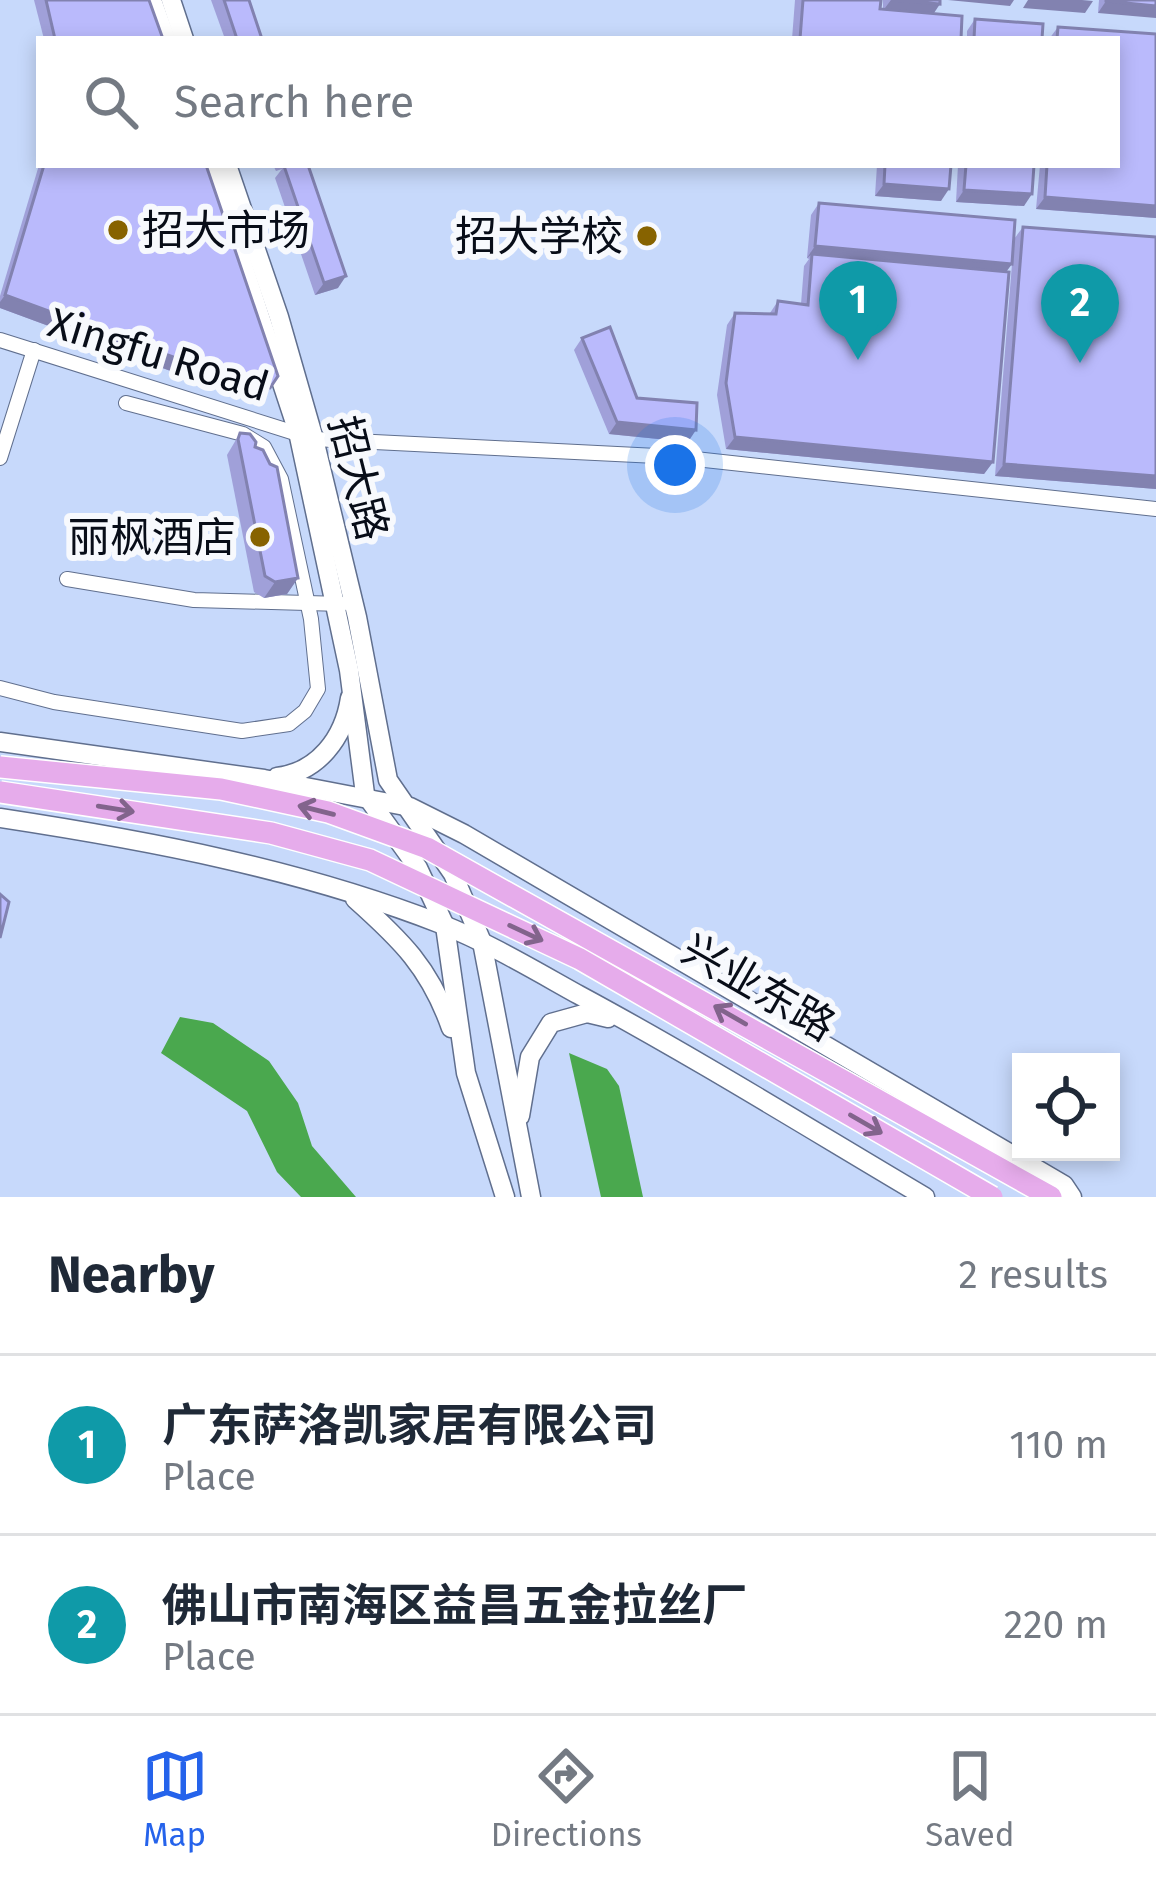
<!DOCTYPE html>
<meta charset="utf-8">
<style>
:root{--surface:#fff;--page:#f6f6f7;--text:#1f2937;--muted:#747a83;--line:#e0e1e3;--accent:#2563eb}
body{margin:0;font-family:"Fira Sans","Noto Sans SC",sans-serif;background:var(--page);color:var(--text)}
.controls{position:absolute;right:36px;bottom:36px;display:grid;overflow:hidden;border-radius:0px;box-shadow:0 6px 18px #0003}
.controls button{width:108px;height:108px;display:grid;place-items:center;padding:0;border:0;border-bottom:3px solid var(--line);background:var(--surface);color:var(--text);font:60px sans-serif}
.you{position:absolute;left:675px;top:465px;width:42px;height:42px;margin:-30px;border:9px solid #fff;border-radius:50%;background:#1a73e8;box-shadow:0 0 0 18px #1a73e833}
.badge{display:grid;place-items:center;width:78px;height:78px;border-radius:50%;background:var(--accent);color:#fff;font-size:39px;font-weight:700}
.pin{position:absolute;translate:-50% -99px;filter:drop-shadow(0 3px 6px #0008)}
.pin::after{content:'';position:absolute;top:63px;width:42px;height:36px;background:inherit;clip-path:polygon(0 0,100% 0,50% 100%)}
.list{margin:0;padding:0;list-style:none}
h2{display:flex;justify-content:space-between;align-items:center;height:156px;margin:0;padding:0 48px;font-size:51px}
h2 small{font-size:39px;font-weight:400;color:var(--muted)}
.list li{display:grid;grid-template-columns:78px 1fr auto;gap:36px;align-items:center;box-sizing:border-box;height:180px;padding:0 48px;border-top:3px solid var(--line)}
.list b{display:block;font-size:45px;white-space:nowrap}
.list p{margin:0;font-size:39px;white-space:nowrap;color:var(--muted)}
.list em{font-size:39px;font-style:normal;color:var(--muted)}
.icon{flex:none;width:66px;height:66px;fill:none;stroke:currentColor;stroke-width:2;stroke-linecap:round;stroke-linejoin:round}
.map{position:relative;flex:none;width:1156px;height:1197px;overflow:hidden}
.search{position:absolute;background:var(--surface);box-shadow:0 6px 18px #0003;left:36px;right:36px;top:36px;height:132px;display:flex;align-items:center;gap:30px;box-sizing:border-box;padding:0 42px;border-radius:0px;color:var(--muted);font-size:45px}
.sheet{height:516px;background:var(--surface)}
nav{display:flex;justify-content:space-around;align-items:center;box-sizing:border-box;height:168px;border-top:3px solid var(--line);background:var(--surface);font-size:33px;color:var(--muted)}
nav a{display:grid;justify-items:center;gap:6px}
nav .on{color:var(--accent)}
.map>svg:first-child{display:block}
.water{fill:#4aa84e}
.lines{fill:none;stroke-linecap:round;stroke-linejoin:round}
.minor-casing{stroke:#606f8e;stroke-width:16}
.secondary-casing{stroke:#606f8e;stroke-width:21}
.minor{stroke:#fff;stroke-width:14}
.secondary{stroke:#fff;stroke-width:18}
.primary-bridge-casing{stroke:#fff;stroke-width:24;stroke-linecap:butt}
.primary-bridge{stroke:#e6aceb;stroke-width:21}
.wall{fill:#a0a0d9}
.shaded-wall{fill:#8282b0}
.building{fill:#babafc;stroke:#8282b0;stroke-width:3}
.oneway{stroke:#82648c}
.poi-dot{fill:#876300;stroke:#f7f9fd;stroke-width:4.5}
.labels{text-anchor:middle;stroke-width:12;stroke-linejoin:round;paint-order:stroke}
.poi-label{font-size:42px;fill:#080d18;stroke:#f7f9fd;text-anchor:end}
.street-label{font-size:42px;fill:#080d18;stroke:#f7f9fd}
</style>
<div class="map">
<svg width="1156" height="1197" viewBox="0 0 1156 1197">
<rect width="100%" height="100%" fill="#c7d9fb"/>
<!-- water -->
<g class="water">
<path d="M 180,1017 L 213,1023 L 269,1061 L 298,1103 L 312,1146 L 356,1197 L 301,1197 L 277,1172 L 247,1111 L 161,1053 Z"/>
<path d="M 569,1053 L 607,1069 L 619,1086 L 643,1197 L 601,1197 Z"/>
</g>
<g class="lines">
<defs>
<g id="minor">
<path d="M 0,340 L 314,439 L 677,457 L 1156,509"/>
<path d="M 0,458 L 34,350"/>
<path d="M 67,579 L 194,600 L 342,604"/>
<path d="M 0,688 L 54,702 L 242,731 L 289,724 L 305,711 L 318,689 L 311,619 L 281,479 L 264,447 L 243,434 L 126,403"/>
</g>
<g id="secondary">
<path d="M 152,0 L 166,39"/>
<path d="M 171,0 L 184,39"/>
<path d="M 210,165 L 298,432 L 349,670 L 365,794 L 418,868 L 445,926 L 466,1073 L 505,1197"/>
<path d="M 227,165 L 279,317 L 314,439 L 357,617 L 388,780 L 453,874 L 482,942 L 531,1197"/>
<path d="M 0,742 L 264,779 L 410,807 L 464,834 L 1064,1185 L 1072,1197"/>
<path d="M 277,777 C 318,772 344,738 350,698"/>
<path d="M 0,818 C 151,841 299,869 441,924 C 489,943 534,970 579,995 C 696,1058 810,1129 925,1197"/>
<path d="M 355,899 C 401,940 430,968 451,1028"/>
<path d="M 520,1116 L 530,1057 L 551,1023 L 587,1013 L 608,1018"/>
</g>
</defs>
<!-- minor casing -->
<use href="#minor" class="minor-casing"/>
<!-- secondary casing -->
<use href="#secondary" class="secondary-casing"/>
<!-- minor -->
<use href="#minor" class="minor"/>
<!-- secondary -->
<use href="#secondary" class="secondary"/>
<defs>
<g id="primary-bridge">
<path d="M 0,767 L 221,789 L 328,812 L 427,848 L 1051,1197"/>
<path d="M 0,792 L 271,833 L 370,860 L 580,959 L 992,1197"/>
</g>
</defs>
<!-- primary-bridge casing -->
<use href="#primary-bridge" class="primary-bridge-casing"/>
<!-- primary-bridge -->
<use href="#primary-bridge" class="primary-bridge"/>
</g>
<!-- wall -->
<g class="wall">
<path d="M 34,0 L 149,0 L 163,39 L 44,39 Z"/>
<path d="M 211,0 L 249,0 L 262,39 L 225,39 Z"/>
<path d="M 795,0 L 881,0 L 880,9 L 883,9 L 883,0 L 940,0 L 933,14 L 961,39 L 792,39 Z"/>
<path d="M 1099,0 L 1156,0 L 1098,13 Z"/>
<path d="M 975,19 L 1042,39 L 967,39 L 967,31 Z"/>
<path d="M 1058,27 L 1156,34 L 1156,218 L 1036,209 L 1040,165 L 1117,165 L 1117,39 L 1049,39 Z"/>
<path d="M 39,165 L 206,165 L 262,400 L 241,397 L 0,308 L 0,296 Z"/>
<path d="M 273,165 L 308,165 L 338,288 L 315,295 L 275,178 L 282,169 L 276,171 Z"/>
<path d="M 877,165 L 951,165 L 941,201 L 875,196 Z"/>
<path d="M 958,165 L 1034,165 L 1024,206 L 956,202 Z"/>
<path d="M 819,203 L 1012,264 L 1006,271 L 993,462 L 984,474 L 726,449 L 717,395 L 727,325 L 735,313 L 770,313 L 778,301 L 801,304 L 804,266 L 809,259 L 807,258 L 811,215 Z"/>
<path d="M 1023,227 L 1156,489 L 995,476 L 1014,239 Z"/>
<path d="M 582,338 L 637,398 L 688,442 L 609,434 L 574,350 Z"/>
<path d="M 240,433 L 255,447 L 298,578 L 287,594 L 264,598 L 254,592 L 227,455 Z"/>
</g>
<!-- shaded-wall -->
<g class="shaded-wall">
<path d="M 891,0 L 940,4 L 932,16 L 882,12 Z"/>
<path d="M 948,0 L 1014,0 L 1010,6 Z"/>
<path d="M 1028,0 L 1082,0 L 1093,1 L 1085,13 L 1023,8 Z"/>
<path d="M 1106,1 L 1156,6 L 1156,18 L 1098,13 Z"/>
<path d="M 884,184 L 949,189 L 941,201 L 875,196 Z"/>
<path d="M 964,190 L 1032,194 L 1024,206 L 956,202 Z"/>
<path d="M 1045,197 L 1156,206 L 1156,218 L 1036,209 Z"/>
<path d="M 815,246 L 1012,264 L 1003,276 L 812,254 L 807,258 Z"/>
<path d="M 346,276 L 338,288 L 315,295 L 324,283 Z"/>
<path d="M 5,295 L 270,388 L 262,400 L 241,397 L 0,308 L 0,302 Z"/>
<path d="M 617,422 L 696,430 L 688,442 L 609,434 Z"/>
<path d="M 735,437 L 993,462 L 984,474 L 726,449 Z"/>
<path d="M 1004,464 L 1156,476 L 1156,489 L 995,476 Z"/>
<path d="M 298,578 L 287,594 L 264,598 L 275,582 Z"/>
</g>
<!-- building -->
<g class="building">
<path d="M 46,0 L 149,0 L 163,39 L 55,39 Z"/>
<path d="M 224,0 L 249,0 L 262,39 L 237,39 Z"/>
<path d="M 803,0 L 881,0 L 880,9 L 962,16 L 961,39 L 800,39 Z"/>
<path d="M 891,0 L 940,0 L 940,4 Z"/>
<path d="M 1106,0 L 1156,0 L 1156,6 L 1106,1 Z"/>
<path d="M 975,19 L 1043,24 L 1042,39 L 974,39 Z"/>
<path d="M 1058,27 L 1156,34 L 1156,206 L 1045,197 L 1047,165 L 1117,165 L 1117,39 L 1057,39 Z"/>
<path d="M 44,165 L 206,165 L 278,376 L 270,388 L 249,385 L 5,295 Z"/>
<path d="M 287,165 L 308,165 L 346,276 L 324,283 L 284,166 Z"/>
<path d="M 885,165 L 951,165 L 949,189 L 884,184 Z"/>
<path d="M 966,165 L 1034,165 L 1032,194 L 964,190 Z"/>
<path d="M 819,203 L 1015,220 L 1012,264 L 815,246 Z"/>
<path d="M 1023,227 L 1156,237 L 1156,476 L 1004,464 Z"/>
<path d="M 812,254 L 1009,272 L 993,462 L 735,437 L 726,383 L 735,313 L 776,314 L 778,301 L 808,305 Z"/>
<path d="M 610,327 L 637,398 L 697,403 L 696,430 L 617,422 L 582,338 Z"/>
<path d="M 240,433 L 250,434 L 256,442 L 255,447 L 263,450 L 270,464 L 277,467 L 298,578 L 275,582 L 265,576 L 238,439 Z"/>
<path d="M 0,894 L 9,902 L 0,938 Z"/>
</g>
<!-- one-way arrows -->
<defs><path id="oneway-shaft" d="M-6 0H5M1.5-3L5.5 0L1.5 3" fill="none" stroke-width="1.6" stroke-linecap="round" stroke-linejoin="round" transform="scale(3)"/></defs>
<g class="oneway">
<use href="#oneway-shaft" transform="translate(116 809) rotate(9)"/>
<use href="#oneway-shaft" transform="translate(316 810) rotate(-166)"/>
<use href="#oneway-shaft" transform="translate(526 933) rotate(25)"/>
<use href="#oneway-shaft" transform="translate(730 1015) rotate(-150)"/>
<use href="#oneway-shaft" transform="translate(866 1124) rotate(30)"/>
</g>
<!-- markers -->
<g class="poi-dot">
<circle cx="118" cy="230" r="12"/>
<circle cx="647" cy="236" r="12"/>
<circle cx="260" cy="537" r="12"/>
</g>
<g class="labels">
<!-- poi labels -->
<g class="poi-label">
<text x="142" y="245" text-anchor="start">招大市场</text>
<text x="623" y="251">招大学校</text>
<text x="236" y="552">丽枫酒店</text>
</g>
<!-- street labels -->
<g class="street-label">
<text transform="translate(159 354) rotate(17)" y="15">Xingfu Road</text>
<text transform="translate(359 478) rotate(76)" y="15">招大路</text>
<text transform="translate(759 987) rotate(30)" y="15">兴业东路</text>
</g>
</g>
</svg>
<div class="controls">
<button><svg class="icon" aria-label="locate" viewBox="0 0 24 24"><circle cx="12" cy="12" r="6"/><path d="M12 2v4M12 18v4M2 12h4M18 12h4"/></svg></button>
</div>
<div class="you"></div>
<div class="pin badge" style="left:858px;top:360px;background:#0f9aa8">1</div>
<div class="pin badge" style="left:1080px;top:363px;background:#0f9aa8">2</div>
<div class="search"><svg class="icon" aria-label="search" viewBox="0 0 24 24"><circle cx="10" cy="10" r="6"/><path d="M15 15l6 6"/></svg>Search here</div>
</div>
<section class="sheet">
<h2>Nearby<small>2 results</small></h2>
<ul class="list">
<li><span class="badge" style="background:#0f9aa8">1</span><div><b>广东萨洛凯家居有限公司</b><p>Place</p></div><em>110 m</em></li>
<li><span class="badge" style="background:#0f9aa8">2</span><div><b>佛山市南海区益昌五金拉丝厂</b><p>Place</p></div><em>220 m</em></li>
</ul>
</section>
<nav>
<a class="on"><svg class="icon" aria-label="map" viewBox="0 0 24 24"><path d="M3 6l6-2 6 2 6-2v14l-6 2-6-2-6 2zM9 4v14M15 6v14"/></svg>Map</a>
<a><svg class="icon" aria-label="directions" viewBox="0 0 24 24"><path d="M12 3l9 9-9 9-9-9zM9 14v-3h6M13 9l2 2-2 2"/></svg>Directions</a>
<a><svg class="icon" aria-label="saved" viewBox="0 0 24 24"><path d="M7 4h10v16l-5-4-5 4z"/></svg>Saved</a>
</nav>
